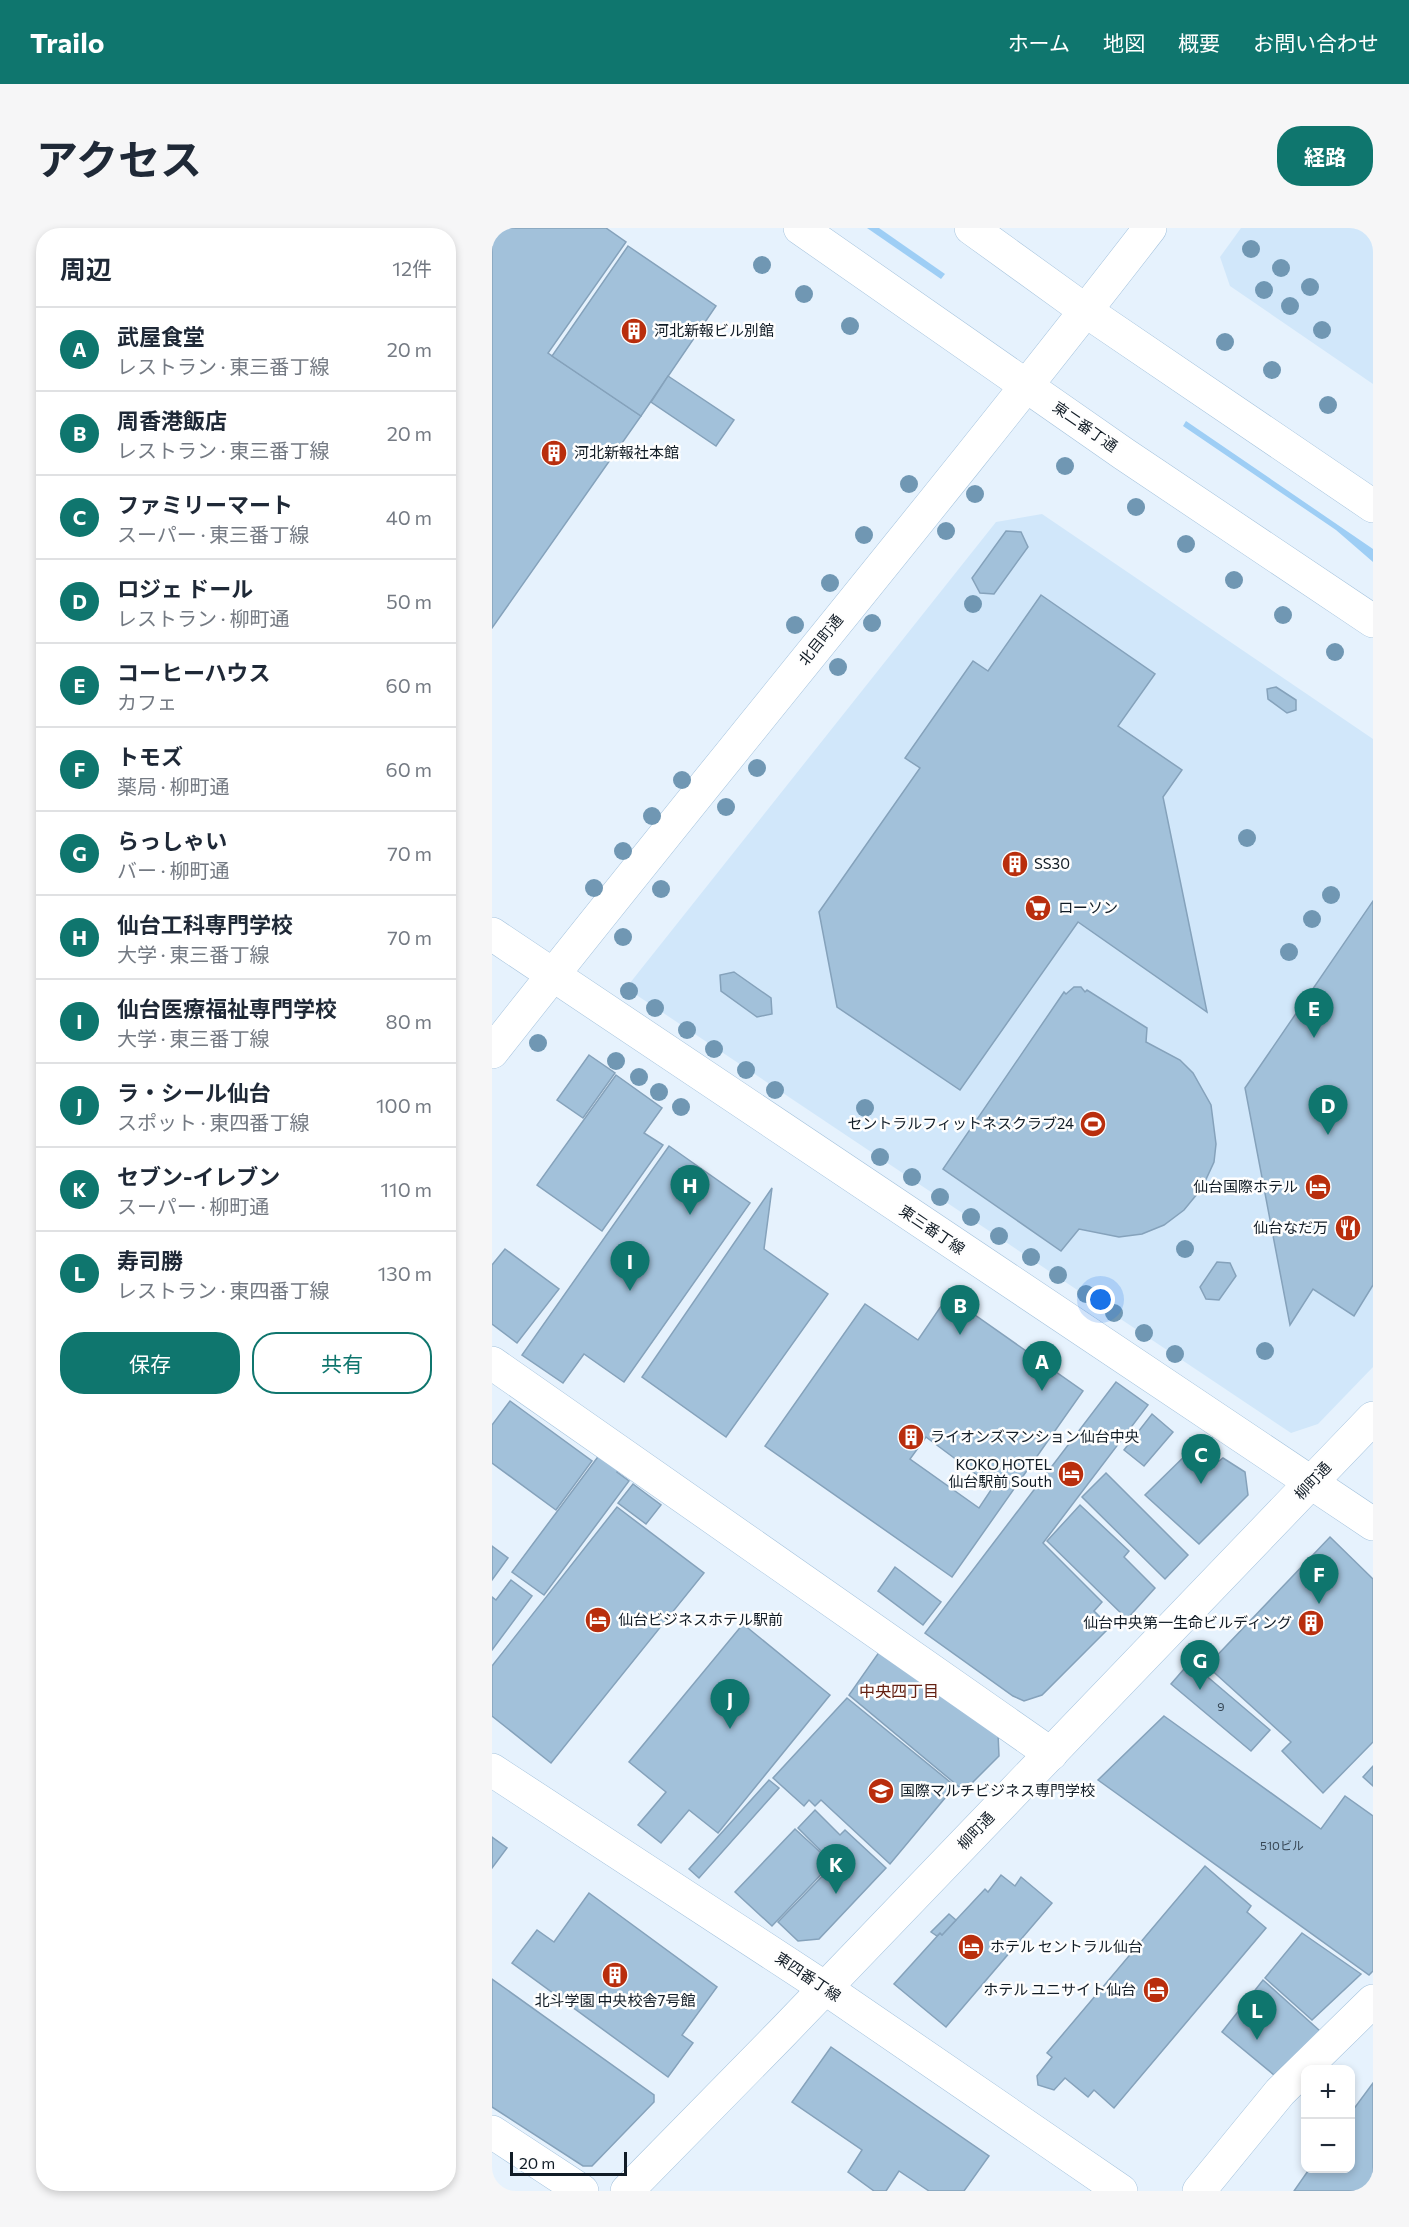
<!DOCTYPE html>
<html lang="ja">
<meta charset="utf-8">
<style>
:root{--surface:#fff;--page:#f6f6f7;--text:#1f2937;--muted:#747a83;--line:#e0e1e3;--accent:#0f766e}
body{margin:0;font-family:Commissioner,"Noto Sans JP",sans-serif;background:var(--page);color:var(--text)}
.controls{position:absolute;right:18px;bottom:18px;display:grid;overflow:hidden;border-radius:12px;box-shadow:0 3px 9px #0003}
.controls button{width:54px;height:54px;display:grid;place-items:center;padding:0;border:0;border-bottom:2px solid var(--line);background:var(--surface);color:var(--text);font:30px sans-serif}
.scale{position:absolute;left:18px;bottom:15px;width:117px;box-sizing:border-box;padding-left:6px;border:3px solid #111c26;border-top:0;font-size:16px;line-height:21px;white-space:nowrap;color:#111c26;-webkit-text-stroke:4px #fefefe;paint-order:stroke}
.you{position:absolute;left:609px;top:1072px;width:21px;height:21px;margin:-15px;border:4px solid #fff;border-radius:50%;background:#1a73e8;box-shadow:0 0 0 9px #1a73e833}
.badge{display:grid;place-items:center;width:39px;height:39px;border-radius:50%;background:var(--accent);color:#fff;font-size:20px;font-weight:700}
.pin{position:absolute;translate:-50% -50px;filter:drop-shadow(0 2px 3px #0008)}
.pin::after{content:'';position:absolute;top:32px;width:21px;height:18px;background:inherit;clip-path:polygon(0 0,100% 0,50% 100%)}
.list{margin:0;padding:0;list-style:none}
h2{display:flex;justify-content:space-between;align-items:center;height:78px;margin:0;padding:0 24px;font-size:26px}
h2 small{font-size:20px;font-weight:400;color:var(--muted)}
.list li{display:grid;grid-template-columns:39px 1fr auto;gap:18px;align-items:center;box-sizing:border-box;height:84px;padding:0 24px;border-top:2px solid var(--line)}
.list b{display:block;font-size:22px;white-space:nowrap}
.list p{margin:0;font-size:20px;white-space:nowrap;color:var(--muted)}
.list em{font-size:20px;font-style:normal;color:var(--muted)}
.actions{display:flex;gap:12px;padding:18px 24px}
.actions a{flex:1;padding:14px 0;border:2px solid var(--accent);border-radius:24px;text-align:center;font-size:21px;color:var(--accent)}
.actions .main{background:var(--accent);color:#fff}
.map{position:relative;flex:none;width:881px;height:1963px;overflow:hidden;border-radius:24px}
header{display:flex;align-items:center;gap:36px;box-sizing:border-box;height:84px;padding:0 30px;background:var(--accent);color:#fff}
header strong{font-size:28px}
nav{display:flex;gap:33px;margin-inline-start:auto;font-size:21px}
.intro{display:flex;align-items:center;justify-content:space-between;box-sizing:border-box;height:144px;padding:0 36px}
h1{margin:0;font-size:42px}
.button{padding:15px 27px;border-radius:24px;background:var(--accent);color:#fff;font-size:21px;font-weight:700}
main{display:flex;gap:36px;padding:0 36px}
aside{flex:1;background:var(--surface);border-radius:24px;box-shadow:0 3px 9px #0003}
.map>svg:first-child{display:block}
.built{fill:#d1e7fa}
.green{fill:#9ecef5}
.building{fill:#a2c1da;stroke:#85a2bb;stroke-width:1.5;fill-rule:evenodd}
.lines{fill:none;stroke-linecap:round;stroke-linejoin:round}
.minor-casing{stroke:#a5c3dd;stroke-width:34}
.tertiary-casing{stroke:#a5c3dd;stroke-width:34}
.trunk-casing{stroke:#a5c3dd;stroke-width:34}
.minor{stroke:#fff;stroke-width:33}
.tertiary{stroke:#fff;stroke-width:33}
.trunk{stroke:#fff;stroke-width:33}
.tree{fill:#7097b3}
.labels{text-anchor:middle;stroke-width:5;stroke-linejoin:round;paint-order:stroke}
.number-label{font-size:12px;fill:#354553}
.poi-label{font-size:15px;fill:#111c26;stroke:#fefefe;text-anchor:start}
.street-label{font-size:15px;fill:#111c26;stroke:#fefefe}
.neighbourhood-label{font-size:16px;fill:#642113;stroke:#fefefe}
</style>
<header>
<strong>Trailo</strong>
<nav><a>ホーム</a><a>地図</a><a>概要</a><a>お問い合わせ</a></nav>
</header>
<div class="intro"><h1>アクセス</h1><a class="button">経路</a></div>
<main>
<aside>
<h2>周辺<small>12件</small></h2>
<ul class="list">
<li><span class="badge">A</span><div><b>武屋食堂</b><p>レストラン · 東三番丁線</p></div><em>20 m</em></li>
<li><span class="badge">B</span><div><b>周香港飯店</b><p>レストラン · 東三番丁線</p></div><em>20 m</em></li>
<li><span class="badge">C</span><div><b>ファミリーマート</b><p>スーパー · 東三番丁線</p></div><em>40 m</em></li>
<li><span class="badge">D</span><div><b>ロジェ ドール</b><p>レストラン · 柳町通</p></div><em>50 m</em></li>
<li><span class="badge">E</span><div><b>コーヒーハウス</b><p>カフェ</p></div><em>60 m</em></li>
<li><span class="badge">F</span><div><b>トモズ</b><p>薬局 · 柳町通</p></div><em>60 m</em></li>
<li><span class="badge">G</span><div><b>らっしゃい</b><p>バー · 柳町通</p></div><em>70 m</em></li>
<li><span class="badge">H</span><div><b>仙台工科専門学校</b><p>大学 · 東三番丁線</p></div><em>70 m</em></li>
<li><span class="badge">I</span><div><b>仙台医療福祉専門学校</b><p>大学 · 東三番丁線</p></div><em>80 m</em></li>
<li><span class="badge">J</span><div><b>ラ・シール仙台</b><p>スポット · 東四番丁線</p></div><em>100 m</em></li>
<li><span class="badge">K</span><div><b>セブン-イレブン</b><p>スーパー · 柳町通</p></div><em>110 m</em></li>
<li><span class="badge">L</span><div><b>寿司勝</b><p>レストラン · 東四番丁線</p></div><em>130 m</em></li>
</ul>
<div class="actions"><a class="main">保存</a><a>共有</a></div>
</aside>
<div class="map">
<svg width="881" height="1963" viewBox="0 0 881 1963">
<rect width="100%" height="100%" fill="#e6f2fd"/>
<!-- built -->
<g class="built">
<path d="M 749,0 L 881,0 L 881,156 L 738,58 L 728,29 Z"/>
<path d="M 550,286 L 881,511 L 881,1139 L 826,1196 L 799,1205 L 134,760 L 504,294 Z"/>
</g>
<!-- green -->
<g class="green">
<path d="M 375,0 L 387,0 L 453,46 L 449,51 Z"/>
<path d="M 694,193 L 881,321 L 881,334 L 844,302 L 691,198 Z"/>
</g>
<!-- building -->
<g class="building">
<path d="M 0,0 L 114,0 L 134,14 L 56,125 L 149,188 L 0,400 Z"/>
<path d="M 136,18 L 224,78 L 149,188 L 60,128 Z"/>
<path d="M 176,148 L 242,192 L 224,218 L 159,174 Z"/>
<path d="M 514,303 L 529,304 L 536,319 L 502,366 L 488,365 L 480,350 Z"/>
<path d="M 549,367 L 663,446 L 626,498 L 690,542 L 671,569 L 715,784 L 586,694 L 468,862 L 345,779 L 327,684 L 428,540 L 413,530 L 481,433 L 496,443 Z"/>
<path d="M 784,459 L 804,472 L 804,482 L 795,485 L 776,471 L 775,461 Z"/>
<path d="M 881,673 L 881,1057 L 862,1088 L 821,1061 L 798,1097 L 753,860 Z"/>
<path d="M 242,744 L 279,770 L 280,786 L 265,789 L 229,763 L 228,747 Z"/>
<path d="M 582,759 L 589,759 L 593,764 L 595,762 L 655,800 L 654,814 L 688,832 L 701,845 L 719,877 L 724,916 L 722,934 L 710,960 L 692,982 L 672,997 L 650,1006 L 627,1009 L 587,1001 L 569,1023 L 451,941 L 572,764 L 574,766 Z"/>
<path d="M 97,827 L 123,845 L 91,890 L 65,872 Z"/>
<path d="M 124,847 L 170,880 L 152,905 L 171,917 L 110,1003 L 45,957 Z"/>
<path d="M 177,918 L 258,975 L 132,1154 L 92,1126 L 71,1155 L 30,1127 Z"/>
<path d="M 280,960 L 272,1021 L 336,1066 L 234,1209 L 150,1149 Z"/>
<path d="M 13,1021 L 67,1061 L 25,1115 L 0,1096 L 0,1037 Z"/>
<path d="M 725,1034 L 738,1035 L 744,1048 L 727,1072 L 714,1071 L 708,1059 Z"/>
<path d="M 456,1068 L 591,1163 L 460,1349 L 273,1218 L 373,1076 L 426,1112 ZM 434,1209 L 501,1259 L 487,1280 L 418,1231 Z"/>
<path d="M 624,1154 L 656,1177 L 551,1315 L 610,1374 L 602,1383 L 618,1399 L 550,1467 L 532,1473 L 521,1468 L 433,1405 Z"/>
<path d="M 18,1173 L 100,1233 L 64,1282 L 0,1235 L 0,1197 Z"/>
<path d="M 660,1186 L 681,1204 L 652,1238 L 632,1222 Z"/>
<path d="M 705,1216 L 727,1233 L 731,1230 L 753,1244 L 756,1267 L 707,1316 L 653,1267 Z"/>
<path d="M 108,1226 L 128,1240 L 125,1244 L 137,1253 L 52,1367 L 20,1344 Z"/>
<path d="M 614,1245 L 696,1327 L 673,1351 L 590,1269 Z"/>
<path d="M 141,1256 L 169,1277 L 154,1296 L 126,1275 Z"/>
<path d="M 588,1277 L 637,1323 L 632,1329 L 663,1360 L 635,1391 L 555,1313 Z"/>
<path d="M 125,1279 L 212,1345 L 59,1535 L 0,1488 L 0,1438 Z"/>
<path d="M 838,1309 L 881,1351 L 881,1514 L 831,1565 L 790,1523 L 799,1514 L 715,1438 Z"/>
<path d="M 0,1318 L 16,1330 L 0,1352 Z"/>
<path d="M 403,1339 L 449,1374 L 431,1397 L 386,1363 Z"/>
<path d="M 19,1352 L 40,1368 L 0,1422 L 0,1369 L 4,1372 Z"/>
<path d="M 251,1396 L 338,1467 L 226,1605 L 197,1582 L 169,1615 L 146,1597 L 174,1564 L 137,1534 Z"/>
<path d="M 390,1420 L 506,1505 L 507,1528 L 472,1563 L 357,1467 Z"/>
<path d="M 698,1434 L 778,1502 L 759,1523 L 679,1456 Z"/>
<path d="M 355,1470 L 463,1558 L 398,1636 L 329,1572 L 323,1578 L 317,1572 L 312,1578 L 281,1550 Z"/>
<path d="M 672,1488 L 829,1601 L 853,1568 L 881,1588 L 881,1743 L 877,1747 L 606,1552 Z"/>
<path d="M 881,1538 L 881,1558 L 871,1549 Z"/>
<path d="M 277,1552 L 287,1560 L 207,1650 L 197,1641 Z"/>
<path d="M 323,1582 L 348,1607 L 353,1602 L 394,1640 L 327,1711 L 306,1713 L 286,1694 L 342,1636 L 306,1600 Z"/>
<path d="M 303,1601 L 340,1635 L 280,1698 L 243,1664 Z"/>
<path d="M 0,1609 L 15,1620 L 0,1640 Z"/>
<path d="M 713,1638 L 759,1678 L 755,1684 L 774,1700 L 622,1880 L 602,1862 L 596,1869 L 573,1850 L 562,1862 L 546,1857 L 545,1848 L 560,1829 L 555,1825 Z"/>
<path d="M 509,1647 L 523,1658 L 529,1649 L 560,1675 L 454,1799 L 402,1756 L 448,1705 L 450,1707 L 493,1661 L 496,1664 Z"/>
<path d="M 97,1665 L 225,1759 L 190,1807 L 201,1815 L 176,1849 L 20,1735 L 45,1702 L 62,1714 Z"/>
<path d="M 457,1686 L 464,1692 L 450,1707 L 448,1705 L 445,1708 L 439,1704 Z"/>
<path d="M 810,1705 L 869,1746 L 820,1792 L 773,1750 Z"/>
<path d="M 0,1751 L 162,1867 L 162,1874 L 100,1938 L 91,1938 L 0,1879 Z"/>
<path d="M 771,1752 L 828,1803 L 782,1847 L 730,1804 Z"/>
<path d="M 339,1819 L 497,1928 L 472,1963 L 437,1963 L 407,1943 L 394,1963 L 382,1963 L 356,1944 L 370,1922 L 300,1874 Z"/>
<path d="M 881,1855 L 881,1963 L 802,1963 L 818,1940 L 858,1940 L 858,1886 Z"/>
</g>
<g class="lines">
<defs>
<g id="minor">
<path d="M 0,706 L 881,1296"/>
<path d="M 0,1135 L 559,1526"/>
<path d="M 0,1542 L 333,1760 L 629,1963"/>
<path d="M 0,1904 L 90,1963"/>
<path d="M 707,1963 L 788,1864 L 881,1773"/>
</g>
<g id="tertiary">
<path d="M 0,824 C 217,548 443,278 658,0"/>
<path d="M 135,1963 L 290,1805 L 881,1190"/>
</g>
<g id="trunk">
<path d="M 308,0 L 632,226 L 881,393"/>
<path d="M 479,0 L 594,83 L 881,278"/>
</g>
</defs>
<!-- minor casing -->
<use href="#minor" class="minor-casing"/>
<!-- tertiary casing -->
<use href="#tertiary" class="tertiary-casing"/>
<!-- trunk casing -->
<use href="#trunk" class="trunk-casing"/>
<!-- minor -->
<use href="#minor" class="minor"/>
<!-- tertiary -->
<use href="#tertiary" class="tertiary"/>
<!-- trunk -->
<use href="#trunk" class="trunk"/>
</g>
<!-- trees -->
<g class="tree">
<circle cx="759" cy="21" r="9"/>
<circle cx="270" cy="37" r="9"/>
<circle cx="789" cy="40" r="9"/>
<circle cx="818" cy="59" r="9"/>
<circle cx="772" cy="62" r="9"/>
<circle cx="312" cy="66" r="9"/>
<circle cx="798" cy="78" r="9"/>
<circle cx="358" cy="98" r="9"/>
<circle cx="830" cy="102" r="9"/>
<circle cx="733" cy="114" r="9"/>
<circle cx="780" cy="142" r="9"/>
<circle cx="836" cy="177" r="9"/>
<circle cx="573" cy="238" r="9"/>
<circle cx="417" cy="256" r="9"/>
<circle cx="483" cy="266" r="9"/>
<circle cx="644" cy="279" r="9"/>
<circle cx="454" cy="303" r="9"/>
<circle cx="372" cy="307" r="9"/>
<circle cx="694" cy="316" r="9"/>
<circle cx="742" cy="352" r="9"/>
<circle cx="338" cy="355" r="9"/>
<circle cx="481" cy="376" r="9"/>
<circle cx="791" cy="387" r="9"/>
<circle cx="380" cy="395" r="9"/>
<circle cx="303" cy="397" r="9"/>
<circle cx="843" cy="424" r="9"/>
<circle cx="346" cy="439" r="9"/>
<circle cx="265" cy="540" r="9"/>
<circle cx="190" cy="552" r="9"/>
<circle cx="234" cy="579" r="9"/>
<circle cx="160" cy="588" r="9"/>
<circle cx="755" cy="610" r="9"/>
<circle cx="131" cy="623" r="9"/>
<circle cx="102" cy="660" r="9"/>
<circle cx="169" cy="661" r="9"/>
<circle cx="839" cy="667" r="9"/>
<circle cx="820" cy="691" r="9"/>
<circle cx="131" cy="709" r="9"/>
<circle cx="797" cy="724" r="9"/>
<circle cx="137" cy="763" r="9"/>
<circle cx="163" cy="780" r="9"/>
<circle cx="195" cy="802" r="9"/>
<circle cx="46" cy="815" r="9"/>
<circle cx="222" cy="821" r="9"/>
<circle cx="124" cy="833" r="9"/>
<circle cx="254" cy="842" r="9"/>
<circle cx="147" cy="849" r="9"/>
<circle cx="283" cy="862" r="9"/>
<circle cx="167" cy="864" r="9"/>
<circle cx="189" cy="879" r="9"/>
<circle cx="373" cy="880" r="9"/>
<circle cx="388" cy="929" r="9"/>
<circle cx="420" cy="949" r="9"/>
<circle cx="448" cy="969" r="9"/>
<circle cx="479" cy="989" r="9"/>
<circle cx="507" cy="1008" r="9"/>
<circle cx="693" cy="1021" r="9"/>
<circle cx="539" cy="1029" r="9"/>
<circle cx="566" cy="1047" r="9"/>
<circle cx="594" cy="1066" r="9"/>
<circle cx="622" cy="1085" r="9"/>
<circle cx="652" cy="1105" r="9"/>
<circle cx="773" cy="1123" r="9"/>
<circle cx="683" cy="1126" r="9"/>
</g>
<!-- icons -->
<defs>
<symbol id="building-disc" viewBox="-11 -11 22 22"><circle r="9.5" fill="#b92e0d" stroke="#fefefe"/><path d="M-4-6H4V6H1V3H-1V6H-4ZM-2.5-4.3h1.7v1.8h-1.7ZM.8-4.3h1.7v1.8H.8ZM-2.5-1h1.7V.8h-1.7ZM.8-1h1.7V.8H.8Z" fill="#fff"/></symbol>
<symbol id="supermarket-disc" viewBox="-11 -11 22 22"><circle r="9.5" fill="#b92e0d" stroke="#fefefe"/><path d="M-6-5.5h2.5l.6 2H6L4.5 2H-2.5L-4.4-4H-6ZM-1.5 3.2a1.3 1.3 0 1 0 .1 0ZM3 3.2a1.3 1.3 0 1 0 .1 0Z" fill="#fff"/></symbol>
<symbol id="stadium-disc" viewBox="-11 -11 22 22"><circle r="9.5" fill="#b92e0d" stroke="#fefefe"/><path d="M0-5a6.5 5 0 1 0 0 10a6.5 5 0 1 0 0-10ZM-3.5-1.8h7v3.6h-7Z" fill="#fff"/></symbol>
<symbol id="hotel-disc" viewBox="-11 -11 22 22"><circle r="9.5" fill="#b92e0d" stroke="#fefefe"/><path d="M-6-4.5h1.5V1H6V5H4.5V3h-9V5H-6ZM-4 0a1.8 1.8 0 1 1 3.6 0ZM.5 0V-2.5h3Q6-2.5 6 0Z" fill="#fff"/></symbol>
<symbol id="restaurant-disc" viewBox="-11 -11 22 22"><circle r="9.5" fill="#b92e0d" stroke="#fefefe"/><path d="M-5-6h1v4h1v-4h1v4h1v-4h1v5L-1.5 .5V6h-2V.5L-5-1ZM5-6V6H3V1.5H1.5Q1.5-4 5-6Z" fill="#fff"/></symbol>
<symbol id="university-disc" viewBox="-11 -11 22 22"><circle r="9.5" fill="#b92e0d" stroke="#fefefe"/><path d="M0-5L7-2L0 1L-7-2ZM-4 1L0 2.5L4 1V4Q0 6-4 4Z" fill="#fff"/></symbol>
</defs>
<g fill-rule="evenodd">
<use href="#building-disc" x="127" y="88" width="30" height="30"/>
<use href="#building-disc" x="47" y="210" width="30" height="30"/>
<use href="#building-disc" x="508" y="621" width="30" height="30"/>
<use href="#supermarket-disc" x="531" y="665" width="30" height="30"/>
<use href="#stadium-disc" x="586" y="881" width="30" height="30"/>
<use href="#hotel-disc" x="811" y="944" width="30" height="30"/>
<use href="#restaurant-disc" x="841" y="985" width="30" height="30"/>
<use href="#building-disc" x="404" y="1194" width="30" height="30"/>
<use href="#hotel-disc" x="564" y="1231" width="30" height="30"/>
<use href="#hotel-disc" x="91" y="1377" width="30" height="30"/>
<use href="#building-disc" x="804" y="1380" width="30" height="30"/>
<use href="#university-disc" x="374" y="1548" width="30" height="30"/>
<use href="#hotel-disc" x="464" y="1704" width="30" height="30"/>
<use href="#building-disc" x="108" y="1732" width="30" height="30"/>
<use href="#hotel-disc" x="649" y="1747" width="30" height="30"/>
</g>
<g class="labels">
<!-- number labels -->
<g class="number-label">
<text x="729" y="1483">9</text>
<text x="790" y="1622">510ビル</text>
</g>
<!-- poi labels -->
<g class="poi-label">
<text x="162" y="108">河北新報ビル別館</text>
<text x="82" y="230">河北新報社本館</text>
<text x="542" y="641">SS30</text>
<text x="566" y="685">ローソン</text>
<text x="582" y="901" text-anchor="end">セントラルフィットネスクラブ24</text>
<text x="806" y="964" text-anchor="end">仙台国際ホテル</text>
<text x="836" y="1005" text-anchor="end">仙台なだ万</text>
<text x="438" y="1214">ライオンズマンション仙台中央</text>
<text x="560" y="1242" text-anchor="end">KOKO HOTEL<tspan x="560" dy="17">仙台駅前 South</tspan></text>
<text x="126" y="1397">仙台ビジネスホテル駅前</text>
<text x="800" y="1400" text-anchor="end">仙台中央第一生命ビルディング</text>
<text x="408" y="1568">国際マルチビジネス専門学校</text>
<text x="498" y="1724">ホテル セントラル仙台</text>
<text x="644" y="1767" text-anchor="end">ホテル ユニサイト仙台</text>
<text x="123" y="1778" text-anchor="middle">北斗学園 中央校舎7号館</text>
</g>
<!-- street labels -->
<g class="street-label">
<text transform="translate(593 199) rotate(35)" y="5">東二番丁通</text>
<text transform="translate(329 412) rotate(-51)" y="5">北目町通</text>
<text transform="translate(440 1002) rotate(34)" y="5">東三番丁線</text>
<text transform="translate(821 1253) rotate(-47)" y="5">柳町通</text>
<text transform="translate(484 1603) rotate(-46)" y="5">柳町通</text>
<text transform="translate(316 1749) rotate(34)" y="5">東四番丁線</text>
</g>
<!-- neighbourhood labels -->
<g class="neighbourhood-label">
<text x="407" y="1469">中央四丁目</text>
</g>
</g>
</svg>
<div class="controls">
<button>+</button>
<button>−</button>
</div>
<div class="scale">20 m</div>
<div class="you"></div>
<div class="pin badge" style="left:550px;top:1163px">A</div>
<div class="pin badge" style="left:468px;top:1107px">B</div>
<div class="pin badge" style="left:709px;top:1256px">C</div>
<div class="pin badge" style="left:836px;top:907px">D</div>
<div class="pin badge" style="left:822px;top:810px">E</div>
<div class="pin badge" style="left:827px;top:1376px">F</div>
<div class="pin badge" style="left:708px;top:1462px">G</div>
<div class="pin badge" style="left:198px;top:987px">H</div>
<div class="pin badge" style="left:138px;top:1063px">I</div>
<div class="pin badge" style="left:238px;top:1501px">J</div>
<div class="pin badge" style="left:344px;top:1666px">K</div>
<div class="pin badge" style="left:765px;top:1812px">L</div>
</div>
</main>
